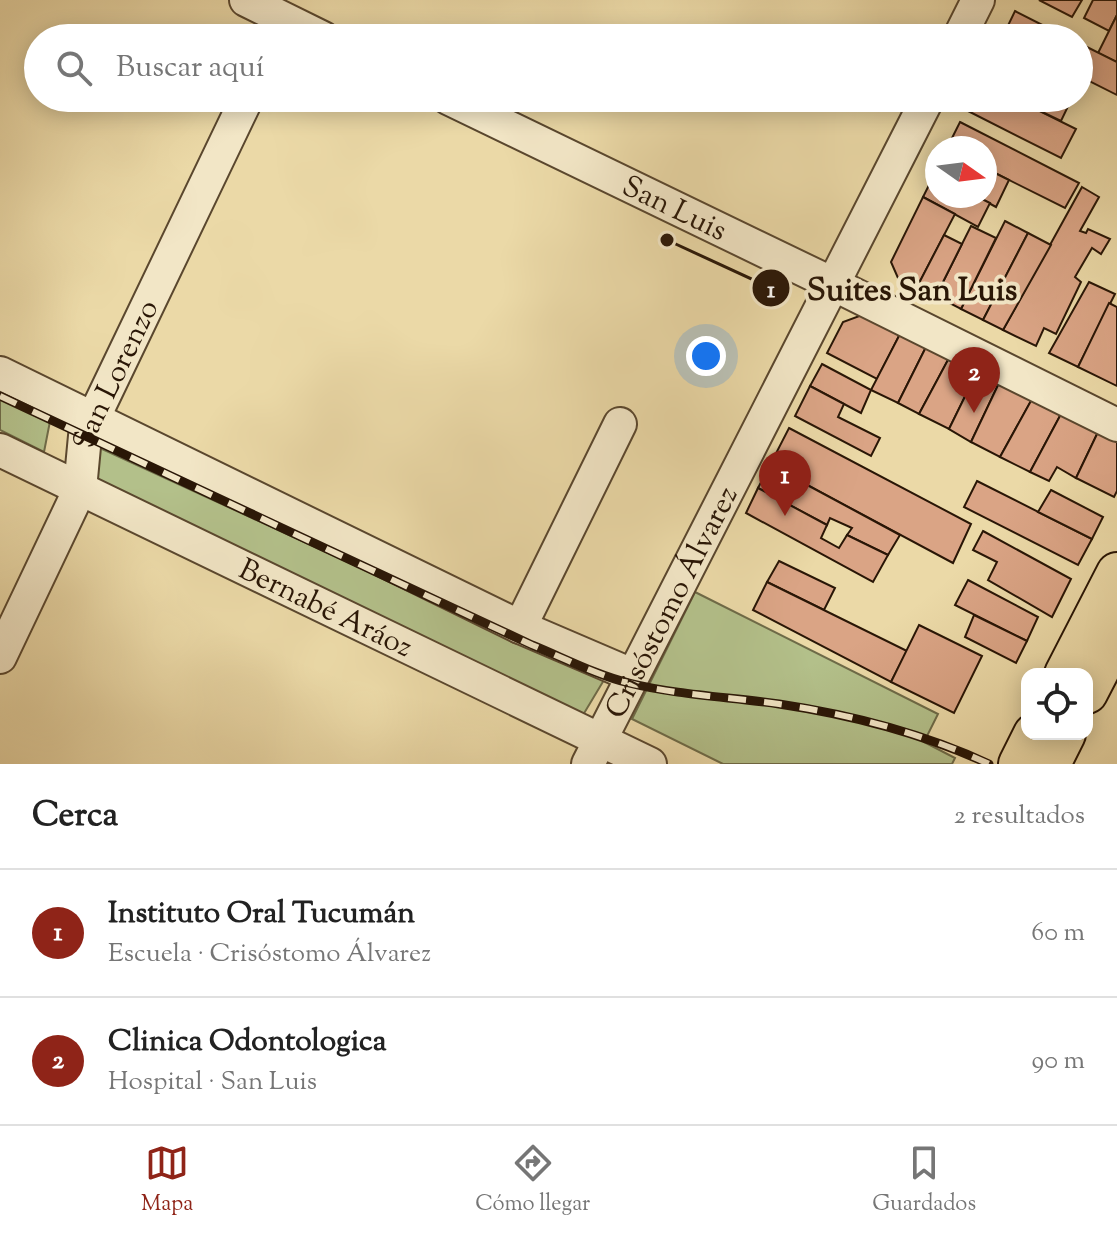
<!DOCTYPE html>
<html lang="es">
<meta charset="utf-8">
<style>
:root{--surface:#fff;--page:#f2f2f2;--text:#222;--muted:#767676;--line:#e0e0e0;--accent:#8f2418}
body{margin:0;font-family:"Sorts Mill Goudy",serif;background:var(--page);color:var(--text)}
.controls{position:absolute;right:24px;bottom:24px;display:grid;overflow:hidden;border-radius:16px;box-shadow:0 4px 20px #0003}
.controls button{width:72px;height:72px;display:grid;place-items:center;padding:0;border:0;border-bottom:2px solid var(--line);background:var(--surface);color:var(--text);font:40px sans-serif}
.compass{position:absolute;left:925px;top:136px;width:72px;height:72px;border-radius:50%;background:var(--surface);box-shadow:0 4px 20px #0003;rotate:104deg}
.you{position:absolute;left:706px;top:356px;width:28px;height:28px;margin:-20px;border:6px solid #fff;border-radius:50%;background:#1a73e8;box-shadow:0 0 0 12px #1a73e833}
.badge{display:grid;place-items:center;width:52px;height:52px;border-radius:50%;background:var(--accent);color:#fff;font-size:26px;font-weight:700}
.pin{position:absolute;translate:-50% -66px;filter:drop-shadow(0 2px 4px #0008)}
.pin::after{content:'';position:absolute;top:42px;width:28px;height:24px;background:inherit;clip-path:polygon(0 0,100% 0,50% 100%)}
.list{margin:0;padding:0;list-style:none}
h2{display:flex;justify-content:space-between;align-items:center;height:104px;margin:0;padding:0 32px;font-size:34px}
h2 small{font-size:26px;font-weight:400;color:var(--muted)}
.list li{display:grid;grid-template-columns:52px 1fr auto;gap:24px;align-items:center;box-sizing:border-box;height:128px;padding:0 32px;border-top:2px solid var(--line)}
.list b{display:block;font-size:30px;white-space:nowrap}
.list p{margin:0;font-size:26px;white-space:nowrap;color:var(--muted)}
.list em{font-size:26px;font-style:normal;color:var(--muted)}
.icon{flex:none;width:44px;height:44px;fill:none;stroke:currentColor;stroke-width:2;stroke-linecap:round;stroke-linejoin:round}
.map{position:relative;flex:none;width:1117px;height:764px;overflow:hidden}
.search{position:absolute;background:var(--surface);box-shadow:0 4px 20px #0003;left:24px;right:24px;top:24px;height:88px;display:flex;align-items:center;gap:20px;box-sizing:border-box;padding:0 28px;border-radius:44px;color:var(--muted);font-size:30px}
.sheet{height:360px;background:var(--surface)}
nav{display:flex;justify-content:space-around;align-items:center;box-sizing:border-box;height:112px;border-top:2px solid var(--line);background:var(--surface);font-size:22px;color:var(--muted)}
nav a{display:grid;justify-items:center;gap:4px}
nav .on{color:var(--accent)}
.map>svg:first-child{display:block}
.green{fill:#b3c08a;stroke:#6e6b48;stroke-width:2}
.building{fill:#daa485;stroke:#291606;stroke-width:2}
.lines{fill:none;stroke-linecap:round;stroke-linejoin:round}
.minor-casing{stroke:#5a472e;stroke-width:36}
.major-casing{stroke:#291606;stroke-width:44}
.minor{stroke:#f2e6c6;stroke-width:32}
.major{stroke:#ebd9a7;stroke-width:40}
.rail-casing{stroke:#291606;stroke-width:9}
.rail{stroke:#f2e6c6;stroke-width:6;stroke-dasharray:18;stroke-linecap:butt}
.labels{text-anchor:middle;stroke-width:8;stroke-linejoin:round;paint-order:stroke}
.street-label{font-size:30px;fill:#291606;stroke:#f2e6c6}
.leader{fill:none;stroke:#291606;stroke-width:3}
.callout-dot{fill:#291606;stroke:#f2e6c6;stroke-width:3}
.mark-label{font-size:24px;text-anchor:middle;font-weight:bold;fill:#fff}
.callout-label{font-size:32px;text-anchor:middle;font-weight:bold;fill:#291606;stroke:#f2e6c6;stroke-width:8;stroke-linejoin:round;paint-order:stroke}
</style>
<div class="map">
<svg width="1117" height="764" viewBox="0 0 1117 764">
<rect width="100%" height="100%" fill="#ebd9a7"/>
<filter id="stains"><feTurbulence type="fractalNoise" baseFrequency=".0025" numOctaves="4"/><feColorMatrix values="0 0 0 0 .2 0 0 0 0 .09 0 0 0 0 .02 0 0 0 .5 -.17"/></filter>
<radialGradient id="worn" r=".72"><stop offset=".6" stop-color="#630" stop-opacity="0"/><stop offset="1" stop-color="#630" stop-opacity=".3"/></radialGradient>
<!-- green -->
<g class="green">
<path d="M 0,386 L 52,411 L 44,452 L 0,430 Z"/>
<path d="M 76,437 L 604,680 L 583,715 L 73,472 Z"/>
<path d="M 695,592 L 938,714 L 924,742 L 955,758 L 952,764 L 723,764 L 632,719 Z"/>
</g>
<!-- building -->
<g class="building">
<path d="M 1039,0 L 1082,0 L 1072,17 Z"/>
<path d="M 1093,0 L 1117,0 L 1117,15 L 1109,31 L 1084,18 Z"/>
<path d="M 1015,11 L 1068,38 L 1002,38 Z"/>
<path d="M 1117,15 L 1117,62 L 1098,53 Z"/>
<path d="M 1079,43 L 1117,62 L 1117,95 L 1079,76 Z"/>
<path d="M 972,98 L 1013,98 L 1076,129 L 1061,158 L 966,110 Z"/>
<path d="M 1013,98 L 1072,98 L 1061,121 Z"/>
<path d="M 960,122 L 1079,183 L 1065,208 L 985,168 L 985,148 L 947,148 Z"/>
<path d="M 985,168 L 1009,180 L 996,207 L 976,196 L 985,196 Z"/>
<path d="M 935,173 L 937,174 L 937,196 L 976,196 L 990,203 L 978,227 L 923,197 Z"/>
<path d="M 1082,187 L 1099,197 L 1080,231 L 1086,233 L 1088,229 L 1110,239 L 1101,254 L 1092,248 L 1075,277 L 1081,282 L 1056,334 L 1044,328 L 1036,346 L 1003,330 Z"/>
<path d="M 923,197 L 955,214 L 917,287 L 898,278 L 891,262 Z"/>
<path d="M 1005,221 L 1028,233 L 983,320 L 961,309 Z"/>
<path d="M 971,226 L 996,238 L 961,309 L 936,296 Z"/>
<path d="M 1028,233 L 1051,245 L 1003,330 L 983,320 Z"/>
<path d="M 944,235 L 962,244 L 936,296 L 917,287 Z"/>
<path d="M 1089,282 L 1115,294 L 1078,367 L 1049,353 Z"/>
<path d="M 1109,303 L 1117,307 L 1117,386 L 1078,367 Z"/>
<path d="M 862,315 L 900,334 L 877,379 L 827,353 L 843,322 Z"/>
<path d="M 900,334 L 926,347 L 898,403 L 871,390 Z"/>
<path d="M 926,347 L 949,358 L 919,414 L 898,403 Z"/>
<path d="M 949,358 L 977,372 L 949,429 L 919,414 Z"/>
<path d="M 822,364 L 871,390 L 861,413 L 810,386 Z"/>
<path d="M 977,372 L 999,383 L 971,442 L 949,429 Z"/>
<path d="M 999,383 L 1032,399 L 1000,457 L 971,442 Z"/>
<path d="M 810,386 L 844,404 L 838,417 L 880,438 L 871,456 L 795,416 Z"/>
<path d="M 1032,399 L 1061,414 L 1030,472 L 1000,457 Z"/>
<path d="M 1061,414 L 1098,432 L 1076,478 L 1057,467 L 1049,481 L 1030,472 Z"/>
<path d="M 789,428 L 971,524 L 953,563 L 770,465 Z"/>
<path d="M 1098,432 L 1117,441 L 1117,491 L 1114,497 L 1076,478 Z"/>
<path d="M 770,465 L 900,535 L 888,555 L 847,535 L 852,528 L 830,518 L 827,525 L 758,488 Z"/>
<path d="M 977,481 L 1092,539 L 1078,565 L 964,507 Z"/>
<path d="M 758,488 L 827,525 L 821,538 L 839,548 L 847,535 L 888,555 L 873,582 L 746,513 Z"/>
<path d="M 1051,490 L 1103,517 L 1092,539 L 1038,512 Z"/>
<path d="M 983,531 L 1071,579 L 1052,617 L 988,580 L 997,562 L 973,550 Z"/>
<path d="M 779,561 L 835,588 L 824,610 L 767,582 Z"/>
<path d="M 968,580 L 1038,617 L 1027,641 L 955,605 Z"/>
<path d="M 767,582 L 907,651 L 891,682 L 753,610 Z"/>
<path d="M 974,615 L 1027,641 L 1016,663 L 965,637 Z"/>
<path d="M 919,625 L 982,656 L 954,713 L 891,682 Z"/>
</g>
<g class="lines">
<defs>
<g id="minor">
<path d="M 246,0 L 323,38"/>
<path d="M 959,38 L 978,0"/>
<path id="s1" d="M 448,98 L 833,284 L 1117,425"/>
<path d="M 0,373 L 520,627 L 632,675"/>
<path id="s2" d="M 0,450 L 650,764"/>
<path d="M 520,627 L 620,424"/>
<path id="s3" d="M 0,657 L 80,489 L 85,436 L 93,419 L 247,98"/>
<path id="s4" d="M 588,764 L 928,98"/>
</g>
<g id="major">
<path d="M 1065,674 L 1117,573"/>
<path d="M 1087,693 L 1117,635"/>
<path d="M 1019,764 L 1034,734"/>
<path d="M 1050,764 L 1065,734"/>
</g>
</defs>
<!-- minor casing -->
<use href="#minor" class="minor-casing"/>
<!-- major casing -->
<use href="#major" class="major-casing"/>
<!-- minor -->
<use href="#minor" class="minor"/>
<!-- major -->
<use href="#major" class="major"/>
<defs>
<path id="rail" d="M 0,396 L 532,645 C 564,658 596,675 629,683 C 677,695 730,697 779,704 C 853,715 922,733 989,764"/>
</defs>
<!-- rail casing -->
<use href="#rail" class="rail-casing"/>
<!-- rail -->
<use href="#rail" class="rail"/>
</g>
<g class="labels">
<!-- street labels -->
<g class="street-label">
<text dy="10" stroke="none"><textPath href="#s1" startOffset="252">San Luis</textPath></text>
<text dy="10" stroke="none"><textPath href="#s3" startOffset="308">San Lorenzo</textPath></text>
<text dy="10" stroke="none"><textPath href="#s4" startOffset="182">Crisóstomo Álvarez</textPath></text>
<text dy="10" stroke="none"><textPath href="#s2" startOffset="362">Bernabé Aráoz</textPath></text>
</g>
</g>
<!-- callouts -->
<path class="leader" d="M667 240L771 288"/>
<g class="callout-dot">
<circle cx="667" cy="240" r="8"/>
<circle cx="771" cy="288" r="20"/>
</g>
<g class="mark-label">
<text x="771" y="297">1</text>
</g>
<g class="callout-label">
<text x="912" y="300">Suites San Luis</text>
</g>
<rect width="100%" height="100%" filter="url(#stains)"/>
<rect width="100%" height="100%" fill="url(#worn)"/>
</svg>
<div class="controls">
<button><svg class="icon" aria-label="locate" viewBox="0 0 24 24"><circle cx="12" cy="12" r="6"/><path d="M12 2v4M12 18v4M2 12h4M18 12h4"/></svg></button>
</div>
<svg class="compass" viewBox="-18 -18 36 36"><path d="M0-13l5 13h-10z" fill="#e53935"/><path d="M0 13l5-13h-10z" fill="#767676"/></svg>
<div class="you"></div>
<div class="pin badge" style="left:785px;top:516px">1</div>
<div class="pin badge" style="left:974px;top:413px">2</div>
<div class="search"><svg class="icon" aria-label="search" viewBox="0 0 24 24"><circle cx="10" cy="10" r="6"/><path d="M15 15l6 6"/></svg>Buscar aquí</div>
</div>
<section class="sheet">
<h2>Cerca<small>2 resultados</small></h2>
<ul class="list">
<li><span class="badge">1</span><div><b>Instituto Oral Tucumán</b><p>Escuela · Crisóstomo Álvarez</p></div><em>60 m</em></li>
<li><span class="badge">2</span><div><b>Clinica Odontologica</b><p>Hospital · San Luis</p></div><em>90 m</em></li>
</ul>
</section>
<nav>
<a class="on"><svg class="icon" aria-label="map" viewBox="0 0 24 24"><path d="M3 6l6-2 6 2 6-2v14l-6 2-6-2-6 2zM9 4v14M15 6v14"/></svg>Mapa</a>
<a><svg class="icon" aria-label="directions" viewBox="0 0 24 24"><path d="M12 3l9 9-9 9-9-9zM9 14v-3h6M13 9l2 2-2 2"/></svg>Cómo llegar</a>
<a><svg class="icon" aria-label="saved" viewBox="0 0 24 24"><path d="M7 4h10v16l-5-4-5 4z"/></svg>Guardados</a>
</nav>
